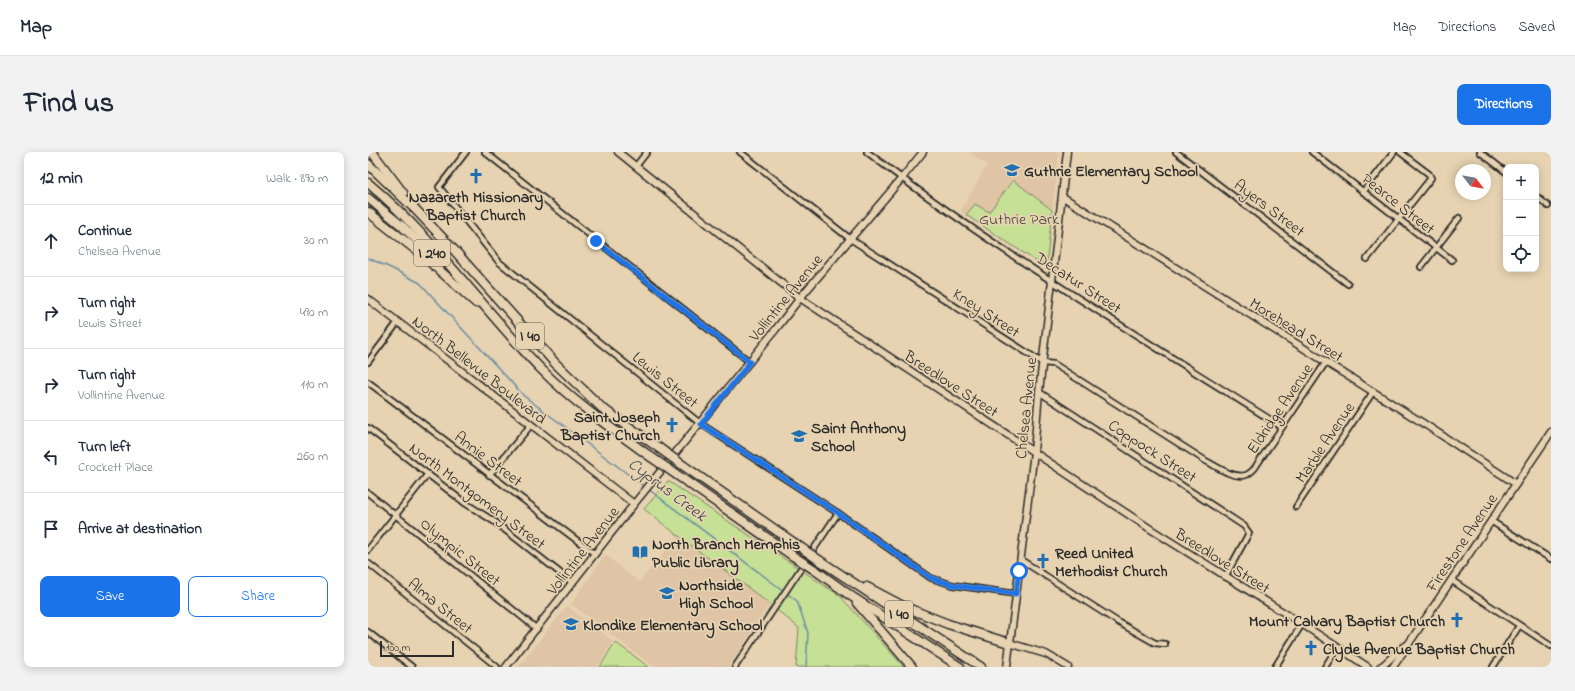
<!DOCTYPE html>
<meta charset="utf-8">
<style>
:root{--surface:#fff;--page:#f2f2f3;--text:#1f2937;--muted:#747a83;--line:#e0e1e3;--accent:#1a73e8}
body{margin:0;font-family:"Indie Flower",sans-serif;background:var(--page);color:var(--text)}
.controls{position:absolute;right:12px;top:12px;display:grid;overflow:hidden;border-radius:8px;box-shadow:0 2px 10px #0003}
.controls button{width:36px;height:36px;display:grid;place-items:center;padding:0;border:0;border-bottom:1px solid var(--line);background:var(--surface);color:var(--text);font:20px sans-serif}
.compass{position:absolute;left:1087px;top:12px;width:36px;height:36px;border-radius:50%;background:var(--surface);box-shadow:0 2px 10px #0003;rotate:121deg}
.scale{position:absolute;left:12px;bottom:10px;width:74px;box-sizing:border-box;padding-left:4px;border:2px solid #2b2b2b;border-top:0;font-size:11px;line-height:14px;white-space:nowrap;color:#2b2b2b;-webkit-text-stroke:3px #e7d3b1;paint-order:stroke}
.stop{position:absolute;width:12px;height:12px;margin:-9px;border:3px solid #1a73e8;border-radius:50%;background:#fff}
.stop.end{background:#1a73e8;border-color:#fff;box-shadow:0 1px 4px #0008}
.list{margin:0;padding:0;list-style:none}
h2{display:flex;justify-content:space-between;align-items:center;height:52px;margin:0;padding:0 16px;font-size:17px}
h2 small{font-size:13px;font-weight:400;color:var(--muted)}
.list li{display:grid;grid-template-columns:26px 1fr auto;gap:12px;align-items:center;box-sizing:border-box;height:72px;padding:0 16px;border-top:1px solid var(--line)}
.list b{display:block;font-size:15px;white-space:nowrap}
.list p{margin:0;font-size:13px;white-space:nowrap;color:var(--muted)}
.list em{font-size:13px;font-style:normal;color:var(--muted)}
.actions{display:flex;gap:8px;padding:12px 16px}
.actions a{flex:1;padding:9px 0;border:1px solid var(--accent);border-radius:8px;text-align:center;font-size:14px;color:var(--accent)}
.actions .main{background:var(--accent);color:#fff}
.icon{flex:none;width:22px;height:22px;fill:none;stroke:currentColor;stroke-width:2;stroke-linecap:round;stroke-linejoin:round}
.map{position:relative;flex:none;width:1183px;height:515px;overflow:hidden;border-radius:8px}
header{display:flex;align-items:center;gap:24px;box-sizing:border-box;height:56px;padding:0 20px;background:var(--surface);border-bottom:1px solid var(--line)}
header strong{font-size:19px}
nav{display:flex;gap:22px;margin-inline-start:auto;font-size:14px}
.intro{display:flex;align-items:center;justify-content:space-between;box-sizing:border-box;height:96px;padding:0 24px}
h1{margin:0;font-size:28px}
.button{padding:10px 18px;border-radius:8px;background:var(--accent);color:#fff;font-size:14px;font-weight:700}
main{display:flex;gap:24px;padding:0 24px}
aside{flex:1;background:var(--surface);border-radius:8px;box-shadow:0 2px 10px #0003}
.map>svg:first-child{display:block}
.built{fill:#dfc4a5}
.green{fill:#c6e096;stroke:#788660}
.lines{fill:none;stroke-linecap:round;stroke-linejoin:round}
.stream{stroke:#6a8da4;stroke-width:1.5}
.street-casing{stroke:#2b2b2b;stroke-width:8}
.secondary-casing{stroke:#2b2b2b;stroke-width:9}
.highway-casing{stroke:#2b2b2b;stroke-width:11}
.street{stroke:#e7d3b1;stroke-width:4.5}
.secondary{stroke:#e7d3b1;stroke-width:6}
.highway{stroke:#e7d3b1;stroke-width:8}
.highway-bridge-casing{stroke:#2b2b2b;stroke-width:11;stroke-linecap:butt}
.highway-bridge{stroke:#e7d3b1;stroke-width:8}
.route{stroke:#1a73e8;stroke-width:5}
.labels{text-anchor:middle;stroke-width:3.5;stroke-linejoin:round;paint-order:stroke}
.shield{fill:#e7d3b1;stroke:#635d53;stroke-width:1}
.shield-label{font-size:15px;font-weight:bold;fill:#2b2b2b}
.poi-label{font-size:16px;font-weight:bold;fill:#2b2b2b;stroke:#e7d3b1;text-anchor:start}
.street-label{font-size:16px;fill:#2b2b2b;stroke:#e7d3b1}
.park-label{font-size:16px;fill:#42463b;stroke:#e7d3b1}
.water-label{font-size:17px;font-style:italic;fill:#3b4449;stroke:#e7d3b1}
</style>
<header>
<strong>Map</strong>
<nav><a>Map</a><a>Directions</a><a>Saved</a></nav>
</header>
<div class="intro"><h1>Find us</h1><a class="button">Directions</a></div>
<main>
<aside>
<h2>12 min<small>Walk · 890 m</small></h2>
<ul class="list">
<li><svg class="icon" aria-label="ahead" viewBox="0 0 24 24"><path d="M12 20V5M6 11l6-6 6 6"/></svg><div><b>Continue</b><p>Chelsea Avenue</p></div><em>30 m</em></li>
<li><svg class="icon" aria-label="right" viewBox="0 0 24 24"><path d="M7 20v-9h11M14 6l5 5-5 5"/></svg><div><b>Turn right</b><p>Lewis Street</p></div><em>490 m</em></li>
<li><svg class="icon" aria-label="right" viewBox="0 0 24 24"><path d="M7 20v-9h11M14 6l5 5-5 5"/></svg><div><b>Turn right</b><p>Vollintine Avenue</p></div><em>110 m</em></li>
<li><svg class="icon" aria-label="left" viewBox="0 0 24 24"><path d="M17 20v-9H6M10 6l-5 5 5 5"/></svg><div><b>Turn left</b><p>Crockett Place</p></div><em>260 m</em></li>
<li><svg class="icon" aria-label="arrive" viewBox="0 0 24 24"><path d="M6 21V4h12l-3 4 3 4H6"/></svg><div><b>Arrive at destination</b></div></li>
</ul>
<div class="actions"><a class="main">Save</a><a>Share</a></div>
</aside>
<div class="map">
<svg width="1183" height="515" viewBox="0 0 1183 515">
<rect width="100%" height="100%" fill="#e7d3b1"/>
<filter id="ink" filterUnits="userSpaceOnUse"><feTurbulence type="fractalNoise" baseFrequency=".025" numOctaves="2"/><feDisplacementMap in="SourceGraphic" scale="8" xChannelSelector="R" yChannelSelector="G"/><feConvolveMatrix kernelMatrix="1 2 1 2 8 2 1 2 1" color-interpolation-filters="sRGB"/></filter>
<g filter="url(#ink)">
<!-- built -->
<g class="built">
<path d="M 601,0 L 691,0 L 679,108 L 675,111 L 671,111 L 598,63 L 593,58 L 619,13 Z"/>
<path d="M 310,384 L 402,451 L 361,515 L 286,515 L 203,452 L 237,403 L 271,430 Z"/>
<path d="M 199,454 L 245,489 L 230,515 L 150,515 Z"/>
</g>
<!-- green -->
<g class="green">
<path d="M 645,28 L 684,58 L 679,108 L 675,111 L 671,111 L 598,63 L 607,52 L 621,60 Z"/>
<path d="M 300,329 L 472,444 L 536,515 L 428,515 L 431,476 C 381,434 327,398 276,357 Z"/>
<path d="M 247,490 L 281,515 L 232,515 Z"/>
</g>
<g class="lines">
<!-- stream -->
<g class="stream">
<path d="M 0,106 L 23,116 L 52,131 L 156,244 L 277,335"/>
<path d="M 280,337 L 429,449 L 440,481 L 438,515"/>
</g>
<defs>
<g id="street">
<path d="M 98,0 L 71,35 L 131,110 L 333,272 L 470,361 L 563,426 L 585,433 L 648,442"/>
<path d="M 117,0 L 382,210"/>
<path d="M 372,0 L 481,86 L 675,211 L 686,212 L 838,309 C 848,314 865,327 878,323 C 881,322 884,319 886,317 L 958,210"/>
<path d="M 499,0 C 631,101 774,186 914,275"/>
<path d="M 808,0 L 980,132"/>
<path d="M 944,0 L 1084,108"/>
<path d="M 1112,0 L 1138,20"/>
<path d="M 268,14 L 279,0"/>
<path d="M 995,40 L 1026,0"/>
<path d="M 1168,44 L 1180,54"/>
<path d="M 999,107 L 1063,26 L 1061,22 L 1032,0"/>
<path d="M 1053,115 L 1091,66"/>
<path d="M 0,210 L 30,170"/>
<path d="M 0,230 L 227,402"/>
<path d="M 671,240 L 876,374 L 881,381 L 857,425"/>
<path d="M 0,276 L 97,351 L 127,370 L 205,431"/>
<path d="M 121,323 L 163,273"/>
<path d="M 0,341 L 169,477"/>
<path d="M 928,355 L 1005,240"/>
<path d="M 1123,369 L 1183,407"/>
<path d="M 0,398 L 60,322"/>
<path d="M 653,408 L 750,470 L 787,491 L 797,492"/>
<path d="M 0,411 L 129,515"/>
<path d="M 1083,428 L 1183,494"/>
<path d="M 0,480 L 44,515"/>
<path d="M 367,515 L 470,361"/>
<path d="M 907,515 L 934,472"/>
<path d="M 957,515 L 969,496"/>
<path d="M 1125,515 L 1151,474"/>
</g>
<g id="secondary">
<path d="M 250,0 L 432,146 L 784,378 L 934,472 L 1000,515"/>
<path d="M 695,45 L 1058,273 L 1148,332"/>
<path d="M 0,147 L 266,352"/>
<path d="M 641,491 L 678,502 L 700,515"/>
<path d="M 138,515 L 266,352 L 408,177 L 432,146 L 534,26 L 555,0"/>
<path d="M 639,515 L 666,300 L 671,240 L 699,0"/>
<path d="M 1012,515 C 1023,509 1028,497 1039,493"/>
<path d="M 1025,515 L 1183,280"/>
</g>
<g id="highway">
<path d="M 4,0 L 35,41"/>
<path d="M 0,12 L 47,57 L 87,99 L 187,211 L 234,256 L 291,296"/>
<path d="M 0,31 C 65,85 113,155 172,216 C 205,250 244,277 283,305"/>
<path d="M 0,46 L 34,74 L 70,108"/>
<path d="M 0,60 L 52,101 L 108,151"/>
<path d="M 316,314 L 432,395"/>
<path d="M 309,323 L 425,404"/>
<path d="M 451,408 L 613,515"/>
<path d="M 447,418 L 483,444 L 592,515"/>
<path d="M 499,435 L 537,455 L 580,472 L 641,491"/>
<path d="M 489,451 L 544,515"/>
</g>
</defs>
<!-- street casing -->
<use href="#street" class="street-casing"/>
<!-- secondary casing -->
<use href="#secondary" class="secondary-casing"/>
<!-- highway casing -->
<use href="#highway" class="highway-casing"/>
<!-- street -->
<use href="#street" class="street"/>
<!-- secondary -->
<use href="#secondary" class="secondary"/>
<!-- highway -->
<use href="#highway" class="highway"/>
<defs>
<g id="highway-bridge">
<path d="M 291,296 L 316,314"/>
<path d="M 283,305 L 309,323"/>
<path d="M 432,395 L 451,408"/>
<path d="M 425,404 L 447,418"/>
</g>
</defs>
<!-- highway-bridge casing -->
<use href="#highway-bridge" class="highway-bridge-casing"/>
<!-- highway-bridge -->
<use href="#highway-bridge" class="highway-bridge"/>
</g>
</g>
<g class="lines" filter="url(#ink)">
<!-- route -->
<path class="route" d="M 228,89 L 382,210 L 333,272 L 470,361 L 563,426 L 585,433 L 648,442 L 651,419"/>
</g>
<!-- icons -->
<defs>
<symbol id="school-bare" viewBox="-9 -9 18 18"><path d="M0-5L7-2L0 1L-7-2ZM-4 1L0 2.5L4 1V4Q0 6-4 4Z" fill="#1f6fb2" stroke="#e7d3b1" stroke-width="2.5" paint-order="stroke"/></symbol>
<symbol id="church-bare" viewBox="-9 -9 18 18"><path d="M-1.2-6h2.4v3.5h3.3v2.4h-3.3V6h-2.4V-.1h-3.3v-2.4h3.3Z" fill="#1f6fb2" stroke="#e7d3b1" stroke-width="2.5" paint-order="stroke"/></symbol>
<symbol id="library-bare" viewBox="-9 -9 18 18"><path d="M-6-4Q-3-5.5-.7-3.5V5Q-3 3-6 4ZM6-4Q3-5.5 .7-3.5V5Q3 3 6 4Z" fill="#1f6fb2" stroke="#e7d3b1" stroke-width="2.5" paint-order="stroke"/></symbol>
</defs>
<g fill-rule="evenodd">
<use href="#school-bare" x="633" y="7" width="22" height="22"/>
<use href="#church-bare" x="97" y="13" width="22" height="22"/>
<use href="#church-bare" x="293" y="262" width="22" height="22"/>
<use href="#school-bare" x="420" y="273" width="22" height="22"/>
<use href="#library-bare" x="261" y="389" width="22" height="22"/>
<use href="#church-bare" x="664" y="398" width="22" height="22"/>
<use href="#school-bare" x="288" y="430" width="22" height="22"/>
<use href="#church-bare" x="1078" y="457" width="22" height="22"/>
<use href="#school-bare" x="192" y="461" width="22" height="22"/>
<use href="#church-bare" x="932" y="485" width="22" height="22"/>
</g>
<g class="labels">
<!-- shield labels -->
<g class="shield">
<rect x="46" y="88" width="36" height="26" rx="3"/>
<rect x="148" y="171" width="28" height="26" rx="3"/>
<rect x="517" y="449" width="28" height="26" rx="3"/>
</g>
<g class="shield-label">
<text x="64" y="106">I 240</text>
<text x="162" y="189">I 40</text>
<text x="531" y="467">I 40</text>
</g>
<!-- poi labels -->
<g class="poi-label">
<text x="656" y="24">Guthrie Elementary School</text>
<text x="108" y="50" text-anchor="middle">Nazareth Missionary<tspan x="108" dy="18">Baptist Church</tspan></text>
<text x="292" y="270" text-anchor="end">Saint Joseph<tspan x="292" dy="18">Baptist Church</tspan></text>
<text x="443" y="281">Saint Anthony<tspan x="443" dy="18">School</tspan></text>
<text x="284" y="397">North Branch Memphis<tspan x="284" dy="18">Public Library</tspan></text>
<text x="687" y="406">Reed United<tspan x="687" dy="18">Methodist Church</tspan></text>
<text x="311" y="438">Northside<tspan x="311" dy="18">High School</tspan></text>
<text x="1077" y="474" text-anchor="end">Mount Calvary Baptist Church</text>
<text x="215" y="478">Klondike Elementary School</text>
<text x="955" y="502">Clyde Avenue Baptist Church</text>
</g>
<!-- street labels -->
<g class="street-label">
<text transform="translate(1031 51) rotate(38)" y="6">Pearce Street</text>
<text transform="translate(902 55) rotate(37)" y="6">Ayers Street</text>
<text transform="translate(711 130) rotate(33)" y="6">Decatur Street</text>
<text transform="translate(417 145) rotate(-51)" y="6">Vollintine Avenue</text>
<text transform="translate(619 160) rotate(33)" y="6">Kney Street</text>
<text transform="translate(929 177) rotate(32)" y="6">Morehead Street</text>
<text transform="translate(112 217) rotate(38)" y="6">North Bellevue Boulevard</text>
<text transform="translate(298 227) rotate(39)" y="6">Lewis Street</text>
<text transform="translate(584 231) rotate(33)" y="6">Breedlove Street</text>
<text transform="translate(657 256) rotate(-84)" y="6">Chelsea Avenue</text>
<text transform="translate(911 256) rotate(-56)" y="6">Eldridge Avenue</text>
<text transform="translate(956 290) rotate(-56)" y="6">Marble Avenue</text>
<text transform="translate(785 298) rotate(33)" y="6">Coppock Street</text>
<text transform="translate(121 306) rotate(37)" y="6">Annie Street</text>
<text transform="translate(110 343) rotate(37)" y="6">North Montgomery Street</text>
<text transform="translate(1093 390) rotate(-56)" y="6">Firestone Avenue</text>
<text transform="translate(214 398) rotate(-52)" y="6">Vollintine Avenue</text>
<text transform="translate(93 399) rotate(39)" y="6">Olympic Street</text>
<text transform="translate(855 408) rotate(32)" y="6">Breedlove Street</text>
<text transform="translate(73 453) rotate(39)" y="6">Alma Street</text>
</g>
<!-- park labels -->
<g class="park-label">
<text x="651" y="72">Guthrie Park</text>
</g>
<!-- water labels -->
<g class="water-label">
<text transform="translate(300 337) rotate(37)" y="6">Cyprus Creek</text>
</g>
</g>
</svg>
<div class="controls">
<button>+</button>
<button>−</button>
<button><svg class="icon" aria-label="locate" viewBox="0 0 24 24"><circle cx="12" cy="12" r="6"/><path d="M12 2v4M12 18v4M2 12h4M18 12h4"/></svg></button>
</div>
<svg class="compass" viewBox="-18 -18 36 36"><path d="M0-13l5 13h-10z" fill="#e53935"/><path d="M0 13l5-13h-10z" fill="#747a83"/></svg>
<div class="scale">100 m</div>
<div class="stop" style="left:651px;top:419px"></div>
<div class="stop end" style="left:228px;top:89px"></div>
</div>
</main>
